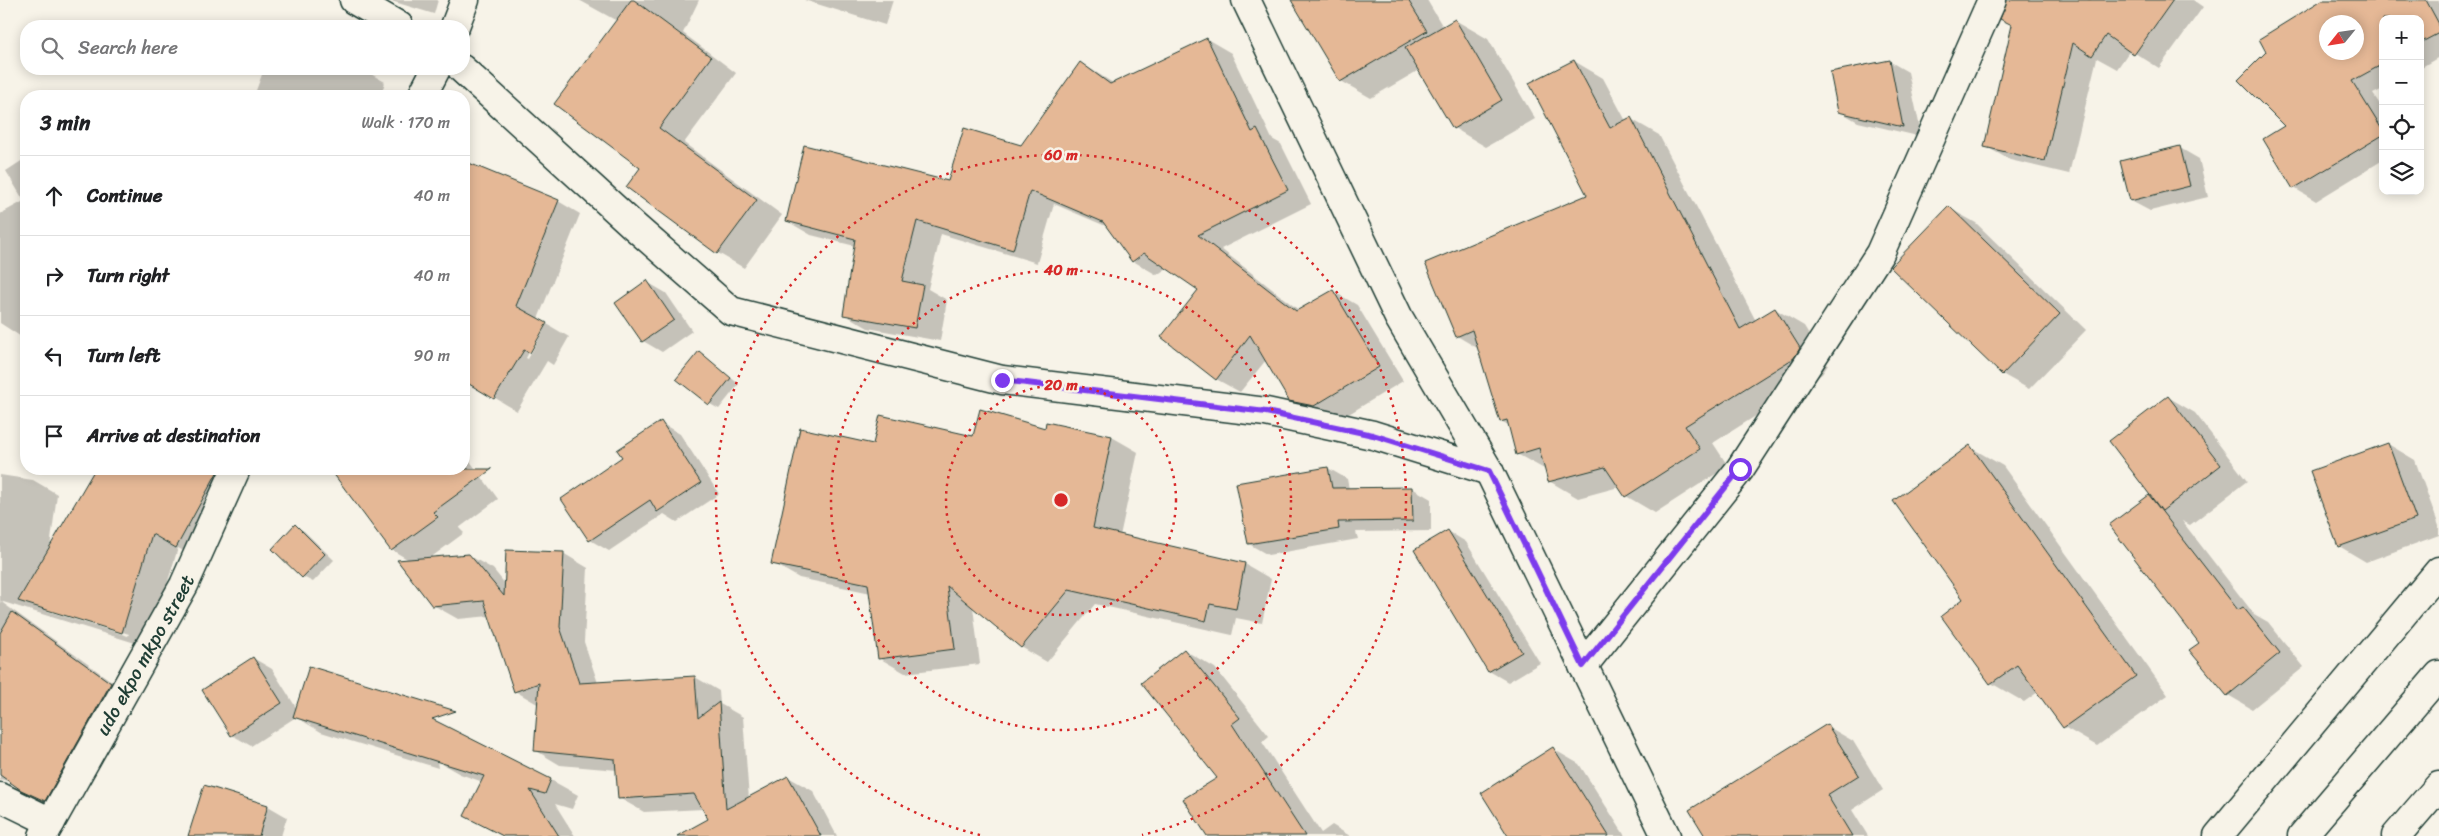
<!DOCTYPE html>
<meta charset="utf-8">
<style>
:root{--surface:#fff;--page:#f6f6f6;--text:#202124;--muted:#757577;--line:#e0e0e0}
body{margin:0;font-family:Sriracha,sans-serif;background:var(--page);color:var(--text)}
.controls{position:absolute;right:15px;top:15px;display:grid;overflow:hidden;border-radius:10px;box-shadow:0 2px 12px #0003}
.controls button{width:45px;height:45px;display:grid;place-items:center;padding:0;border:0;border-bottom:1px solid var(--line);background:var(--surface);color:var(--text);font:25px sans-serif}
.compass{position:absolute;left:2319px;top:15px;width:45px;height:45px;border-radius:50%;background:var(--surface);box-shadow:0 2px 12px #0003;rotate:240deg}
.stop{position:absolute;width:15px;height:15px;margin:-11px;border:4px solid #7c3aed;border-radius:50%;background:#fff}
.stop.end{background:#7c3aed;border-color:#fff;box-shadow:0 1px 5px #0008}
.list{margin:0;padding:0;list-style:none}
h2{display:flex;justify-content:space-between;align-items:center;height:65px;margin:0;padding:0 20px;font-size:21px}
h2 small{font-size:16px;font-weight:400;color:var(--muted)}
.list li{display:grid;grid-template-columns:32px 1fr auto;gap:15px;align-items:center;box-sizing:border-box;height:80px;padding:0 20px;border-top:1px solid var(--line)}
.list b{display:block;font-size:19px;white-space:nowrap}
.list em{font-size:16px;font-style:normal;color:var(--muted)}
.icon{flex:none;width:28px;height:28px;fill:none;stroke:currentColor;stroke-width:2;stroke-linecap:round;stroke-linejoin:round}
.map{position:relative;flex:none;width:2439px;height:836px;overflow:hidden}
.search{position:absolute;background:var(--surface);box-shadow:0 2px 12px #0003;left:20px;top:20px;width:450px;height:55px;display:flex;align-items:center;gap:12px;box-sizing:border-box;padding:0 18px;border-radius:20px;color:var(--muted);font-size:19px}
.panel{position:absolute;background:var(--surface);box-shadow:0 2px 12px #0003;left:20px;top:90px;width:450px;height:385px;border-radius:20px}
.map>svg:first-child{display:block}
.shadow{fill:#0003;fill-rule:evenodd}
.building{fill:#e5b896;stroke:#1f3d34;fill-rule:evenodd}
.lines{fill:none;stroke-linecap:round;stroke-linejoin:round}
.minor-casing{stroke:#1f3d34;stroke-width:31}
.tertiary-casing{stroke:#1f3d34;stroke-width:31}
.primary-casing{stroke:#1f3d34;stroke-width:31}
.minor{stroke:#f7f3e8;stroke-width:28}
.tertiary{stroke:#f7f3e8;stroke-width:28}
.primary{stroke:#f7f3e8;stroke-width:28}
.route{stroke:#7c3aed;stroke-width:6}
.ring{fill:none;stroke:#d62828;stroke-width:2.5;stroke-dasharray:2.5 5}
.labels{text-anchor:middle;stroke-width:5;stroke-linejoin:round;paint-order:stroke}
.street-label{font-size:19px;fill:#1f3d34;stroke:#f7f3e8}
.centre{fill:#d62828;stroke:#f7f3e8;stroke-width:2.5}
.ring-label{font-size:15px;text-anchor:middle;font-weight:bold;fill:#d62828;stroke:#f7f3e8;stroke-width:5;stroke-linejoin:round;paint-order:stroke}
</style>
<div class="map">
<svg width="2439" height="836" viewBox="0 0 2439 836">
<rect width="100%" height="100%" fill="#f7f3e8"/>
<filter id="ink" filterUnits="userSpaceOnUse"><feTurbulence type="fractalNoise" baseFrequency=".02" numOctaves="2"/><feDisplacementMap in="SourceGraphic" scale="10" xChannelSelector="R" yChannelSelector="G"/><feConvolveMatrix kernelMatrix="1 2 1 2 8 2 1 2 1" color-interpolation-filters="sRGB"/></filter>
<g filter="url(#ink)">
<!-- shadow -->
<g class="shadow">
<path d="M 388,0 L 438,0 L 434,14 Z"/>
<path d="M 579,0 L 699,0 L 683,33 L 736,73 L 684,143 L 782,215 L 744,268 L 718,253 L 628,187 L 641,168 L 617,21 Z"/>
<path d="M 804,0 L 893,0 L 885,25 Z"/>
<path d="M 1293,0 L 1427,0 L 1443,27 L 1455,20 L 1488,39 L 1535,119 L 1486,147 L 1454,128 L 1419,70 L 1371,98 L 1341,81 Z"/>
<path d="M 2008,0 L 2193,0 L 2203,7 L 2159,68 L 2130,50 L 2117,69 L 2097,58 L 2069,174 L 2010,160 L 1985,146 L 2013,25 Z"/>
<path d="M 2325,0 L 2439,0 L 2439,57 L 2420,68 L 2420,19 L 2383,19 L 2383,89 L 2373,94 L 2383,109 L 2383,160 L 2316,201 L 2294,188 L 2286,126 ZM 2326,22 L 2356,22 L 2356,52 L 2326,52 Z"/>
<path d="M 1207,39 L 1231,53 L 1272,139 L 1281,144 L 1311,204 L 1221,249 L 1300,311 L 1333,291 L 1357,305 L 1403,381 L 1339,420 L 1315,414 L 1290,400 L 1266,360 L 1240,392 L 1216,379 L 1200,289 L 1167,268 L 1157,275 L 1133,261 L 1108,227 L 1054,204 L 1037,263 L 941,234 L 928,289 L 947,300 L 940,341 L 868,328 L 844,314 L 855,246 L 811,235 L 787,221 L 949,183 L 1021,146 L 1081,63 L 1113,83 Z"/>
<path d="M 1574,61 L 1603,78 L 1626,121 L 1631,119 L 1659,135 L 1756,321 L 1775,309 L 1804,326 L 1828,365 L 1822,374 L 1713,443 L 1728,466 L 1655,513 L 1626,496 L 1619,487 L 1578,498 L 1549,481 L 1546,470 L 1517,454 L 1510,426 L 1501,421 L 1479,349 L 1457,336 L 1589,196 Z"/>
<path d="M 1889,61 L 1908,72 L 1922,137 L 1858,122 L 1839,111 Z"/>
<path d="M 264,69 L 362,69 L 385,82 L 381,96 L 254,96 Z"/>
<path d="M 2180,148 L 2199,159 L 2208,197 L 2150,211 L 2131,201 Z"/>
<path d="M 26,158 L 26,340 L 0,323 L 0,214 L 24,201 L 6,171 Z"/>
<path d="M 464,162 L 558,201 L 580,214 L 538,319 L 545,323 L 526,358 L 528,359 L 547,324 L 569,337 L 553,365 L 547,361 L 517,411 L 464,379 Z"/>
<path d="M 1949,208 L 1976,223 L 2086,330 L 2029,389 L 2002,374 Z"/>
<path d="M 647,282 L 666,293 L 692,331 L 662,352 L 643,341 Z"/>
<path d="M 699,353 L 739,384 L 719,409 L 710,404 Z"/>
<path d="M 2168,397 L 2195,413 L 2247,481 L 2190,525 L 2182,521 L 2254,614 L 2268,622 L 2304,667 L 2252,709 L 2228,695 L 2200,643 L 2149,496 L 2156,500 Z"/>
<path d="M 661,423 L 680,434 L 719,494 L 677,522 L 664,514 L 609,551 L 590,540 L 623,458 Z"/>
<path d="M 1047,423 L 1112,437 L 1138,452 L 1120,536 L 1245,564 L 1271,579 L 1262,623 L 1236,618 L 1232,635 L 1095,604 L 1047,662 L 1021,647 L 973,607 L 980,664 L 905,673 L 879,658 L 871,593 L 799,578 L 773,563 L 874,446 L 1045,430 Z"/>
<path d="M 2388,444 L 2415,460 L 2439,526 L 2439,535 L 2366,562 L 2339,546 Z"/>
<path d="M 1970,447 L 2003,466 L 2168,695 L 2097,746 L 2064,727 L 2038,692 L 2024,702 L 1991,683 L 1965,600 Z"/>
<path d="M 464,453 L 498,499 L 459,528 L 464,533 L 430,558 L 468,555 L 493,569 L 506,585 L 563,553 L 588,568 L 584,642 L 598,683 L 695,677 L 719,691 L 720,704 L 743,717 L 749,799 L 788,777 L 813,791 L 837,836 L 718,836 L 703,809 L 644,812 L 619,798 L 617,770 L 560,765 L 535,750 L 539,705 L 515,691 L 490,616 L 458,619 L 433,605 L 409,560 L 392,550 L 337,476 L 347,469 L 464,469 Z"/>
<path d="M 1328,468 L 1347,479 L 1349,489 L 1412,488 L 1431,499 L 1431,531 L 1356,532 L 1358,539 L 1268,555 L 1249,544 Z"/>
<path d="M 97,469 L 207,469 L 242,489 L 202,561 L 178,548 L 148,647 L 0,601 L 135,698 L 46,803 L 14,783 L 0,779 L 0,475 L 33,480 L 57,494 L 50,548 ZM 47,609 L 129,634 L 128,636 L 47,611 Z"/>
<path d="M 295,526 L 304,531 L 334,560 L 313,582 L 303,577 L 273,548 Z"/>
<path d="M 1448,531 L 1466,542 L 1540,663 L 1508,682 L 1489,671 Z"/>
<path d="M 1184,650 L 1215,668 L 1269,736 L 1262,742 L 1321,833 L 1332,825 L 1350,836 L 1209,836 L 1219,778 Z"/>
<path d="M 253,658 L 272,669 L 297,709 L 431,720 L 551,780 L 578,795 L 572,809 L 555,804 L 575,836 L 502,836 L 466,816 L 483,782 L 460,774 L 437,761 L 438,768 L 321,732 L 296,717 L 251,746 L 232,735 Z"/>
<path d="M 1827,726 L 1853,741 L 1883,790 L 1852,810 L 1868,836 L 1707,836 Z"/>
<path d="M 1553,749 L 1579,764 L 1625,836 L 1510,836 Z"/>
<path d="M 205,786 L 268,806 L 287,817 L 281,836 L 190,836 Z"/>
</g>
<!-- building -->
<g class="building">
<path d="M 631,0 L 634,0 L 711,57 L 659,128 L 757,200 L 717,254 L 626,187 L 640,168 L 554,104 Z"/>
<path d="M 1291,0 L 1408,0 L 1427,31 L 1340,82 Z"/>
<path d="M 2007,0 L 2173,0 L 2134,55 L 2106,35 L 2092,56 L 2073,43 L 2045,161 L 1984,147 L 2012,25 L 2000,19 Z"/>
<path d="M 2322,0 L 2426,0 L 2439,24 L 2439,33 L 2420,43 L 2420,19 L 2383,19 L 2383,64 L 2352,81 L 2383,131 L 2383,135 L 2293,189 L 2263,139 L 2284,126 L 2238,80 L 2266,52 L 2259,39 ZM 2326,22 L 2356,22 L 2356,52 L 2326,52 Z"/>
<path d="M 1455,19 L 1502,100 L 1453,129 L 1405,48 Z"/>
<path d="M 1207,38 L 1252,132 L 1257,129 L 1288,190 L 1198,235 L 1296,311 L 1333,290 L 1379,367 L 1314,406 L 1289,401 L 1250,335 L 1216,380 L 1161,337 L 1198,290 L 1144,253 L 1132,262 L 1103,222 L 1030,191 L 1013,250 L 917,221 L 902,281 L 923,285 L 915,328 L 843,315 L 855,239 L 786,221 L 804,145 L 948,181 L 964,128 L 1021,145 L 1080,62 L 1110,84 Z"/>
<path d="M 1574,60 L 1610,128 L 1631,117 L 1740,329 L 1775,308 L 1800,348 L 1794,358 L 1685,426 L 1700,449 L 1625,497 L 1605,467 L 1548,482 L 1539,448 L 1516,455 L 1507,420 L 1500,422 L 1472,330 L 1456,337 L 1425,263 L 1587,195 L 1529,83 Z"/>
<path d="M 1890,60 L 1903,127 L 1838,112 L 1830,72 Z"/>
<path d="M 2180,146 L 2190,186 L 2130,201 L 2120,161 Z"/>
<path d="M 464,161 L 559,200 L 516,306 L 547,323 L 530,353 L 524,350 L 494,399 L 464,381 Z"/>
<path d="M 1949,206 L 2060,314 L 2002,375 L 1890,267 Z"/>
<path d="M 647,280 L 674,320 L 642,342 L 615,303 Z"/>
<path d="M 699,351 L 731,378 L 709,405 L 676,379 Z"/>
<path d="M 2168,396 L 2221,465 L 2162,511 L 2109,441 Z"/>
<path d="M 980,409 L 1045,428 L 1046,422 L 1112,436 L 1093,528 L 1245,563 L 1236,609 L 1210,604 L 1206,621 L 1069,590 L 1021,648 L 947,586 L 955,649 L 878,659 L 868,584 L 771,564 L 800,428 L 873,444 L 880,415 L 973,436 Z"/>
<path d="M 661,421 L 701,483 L 657,512 L 650,500 L 589,541 L 561,499 L 622,457 L 617,450 Z"/>
<path d="M 2388,443 L 2416,519 L 2338,547 L 2310,471 Z"/>
<path d="M 1970,445 L 2136,676 L 2063,728 L 2017,665 L 1990,684 L 1941,616 L 1963,599 L 1893,501 Z"/>
<path d="M 1328,467 L 1332,488 L 1412,487 L 1413,521 L 1338,522 L 1339,529 L 1248,544 L 1236,483 Z"/>
<path d="M 95,469 L 219,469 L 176,548 L 152,534 L 122,633 L 18,601 Z"/>
<path d="M 330,469 L 492,469 L 433,512 L 438,517 L 391,551 Z"/>
<path d="M 2149,495 L 2238,610 L 2243,607 L 2280,653 L 2227,696 L 2189,650 L 2199,643 L 2109,525 Z"/>
<path d="M 295,524 L 325,554 L 302,578 L 272,549 Z"/>
<path d="M 1448,530 L 1522,652 L 1488,672 L 1414,550 Z"/>
<path d="M 506,550 L 564,552 L 560,627 L 579,683 L 695,676 L 698,718 L 719,702 L 726,809 L 788,776 L 821,836 L 677,836 L 708,819 L 694,794 L 618,799 L 615,759 L 534,751 L 539,683 L 514,692 L 484,601 L 432,606 L 397,560 L 469,554 L 504,596 Z"/>
<path d="M 12,612 L 111,683 L 45,801 L 21,790 L 0,775 L 0,633 Z"/>
<path d="M 1184,649 L 1240,718 L 1232,724 L 1305,836 L 1207,836 L 1183,799 L 1217,778 L 1141,683 Z"/>
<path d="M 253,657 L 282,703 L 231,736 L 202,690 Z"/>
<path d="M 309,666 L 456,711 L 432,719 L 551,779 L 545,794 L 530,790 L 559,836 L 503,836 L 464,816 L 484,776 L 293,717 Z"/>
<path d="M 1827,724 L 1859,775 L 1827,795 L 1852,836 L 1705,836 L 1689,810 Z"/>
<path d="M 1553,747 L 1609,836 L 1508,836 L 1481,793 Z"/>
<path d="M 204,785 L 268,805 L 259,836 L 188,836 Z"/>
</g>
<g class="lines">
<defs>
<g id="minor">
<path d="M 354,0 L 399,26"/>
<path d="M 1246,0 L 1399,318 L 1489,471 L 1666,836"/>
<path d="M 455,26 L 465,0"/>
<path d="M 462,69 L 635,227 L 731,311 L 1002,380 L 1266,412 L 1373,435 L 1489,471"/>
<path d="M 422,96 L 436,69"/>
<path d="M 1583,666 L 1740,469 L 1880,253 L 1992,0"/>
<path d="M 0,797 L 51,822"/>
<path id="s1" d="M 43,836 L 184,585 L 236,469"/>
</g>
<path id="tertiary" d="M 2218,836 L 2439,571"/>
<g id="primary">
<path d="M 2302,836 L 2439,675"/>
<path d="M 2396,836 L 2439,786"/>
</g>
</defs>
<!-- minor casing -->
<use href="#minor" class="minor-casing"/>
<!-- tertiary casing -->
<use href="#tertiary" class="tertiary-casing"/>
<!-- primary casing -->
<use href="#primary" class="primary-casing"/>
<!-- minor -->
<use href="#minor" class="minor"/>
<!-- tertiary -->
<use href="#tertiary" class="tertiary"/>
<!-- primary -->
<use href="#primary" class="primary"/>
</g>
</g>
<g class="lines" filter="url(#ink)">
<!-- route -->
<path class="route" d="M 1002,380 L 1266,412 L 1373,435 L 1489,471 L 1583,666 L 1740,469"/>
</g>
<!-- distance rings -->
<g class="ring">
<circle cx="1061" cy="500" r="115"/>
<circle cx="1061" cy="500" r="230"/>
<path d="M980 835A345 345 0 1 1 1142 835"/>
</g>
<g class="labels">
<!-- street labels -->
<g class="street-label">
<text dy="7" stroke="none"><textPath href="#s1" startOffset="208">udo ekpo mkpo street</textPath></text>
</g>
</g>
<circle cx="1061" cy="500" r="8" class="centre"/>
<g class="ring-label">
<text x="1061" y="160">60 m</text>
<text x="1061" y="275">40 m</text>
<text x="1061" y="390">20 m</text>
</g>
</svg>
<div class="controls">
<button>+</button>
<button>−</button>
<button><svg class="icon" aria-label="locate" viewBox="0 0 24 24"><circle cx="12" cy="12" r="6"/><path d="M12 2v4M12 18v4M2 12h4M18 12h4"/></svg></button>
<button><svg class="icon" aria-label="layers" viewBox="0 0 24 24"><path d="M12 4l9 5-9 5-9-5zM3 14l9 5 9-5"/></svg></button>
</div>
<svg class="compass" viewBox="-18 -18 36 36"><path d="M0-13l5 13h-10z" fill="#e53935"/><path d="M0 13l5-13h-10z" fill="#757577"/></svg>
<div class="stop" style="left:1740px;top:469px"></div>
<div class="stop end" style="left:1002px;top:380px"></div>
<div class="search"><svg class="icon" aria-label="search" viewBox="0 0 24 24"><circle cx="10" cy="10" r="6"/><path d="M15 15l6 6"/></svg>Search here</div>
<section class="panel">
<h2>3 min<small>Walk · 170 m</small></h2>
<ul class="list">
<li><svg class="icon" aria-label="ahead" viewBox="0 0 24 24"><path d="M12 20V5M6 11l6-6 6 6"/></svg><div><b>Continue</b></div><em>40 m</em></li>
<li><svg class="icon" aria-label="right" viewBox="0 0 24 24"><path d="M7 20v-9h11M14 6l5 5-5 5"/></svg><div><b>Turn right</b></div><em>40 m</em></li>
<li><svg class="icon" aria-label="left" viewBox="0 0 24 24"><path d="M17 20v-9H6M10 6l-5 5 5 5"/></svg><div><b>Turn left</b></div><em>90 m</em></li>
<li><svg class="icon" aria-label="arrive" viewBox="0 0 24 24"><path d="M6 21V4h12l-3 4 3 4H6"/></svg><div><b>Arrive at destination</b></div></li>
</ul>
</section>
</div>
